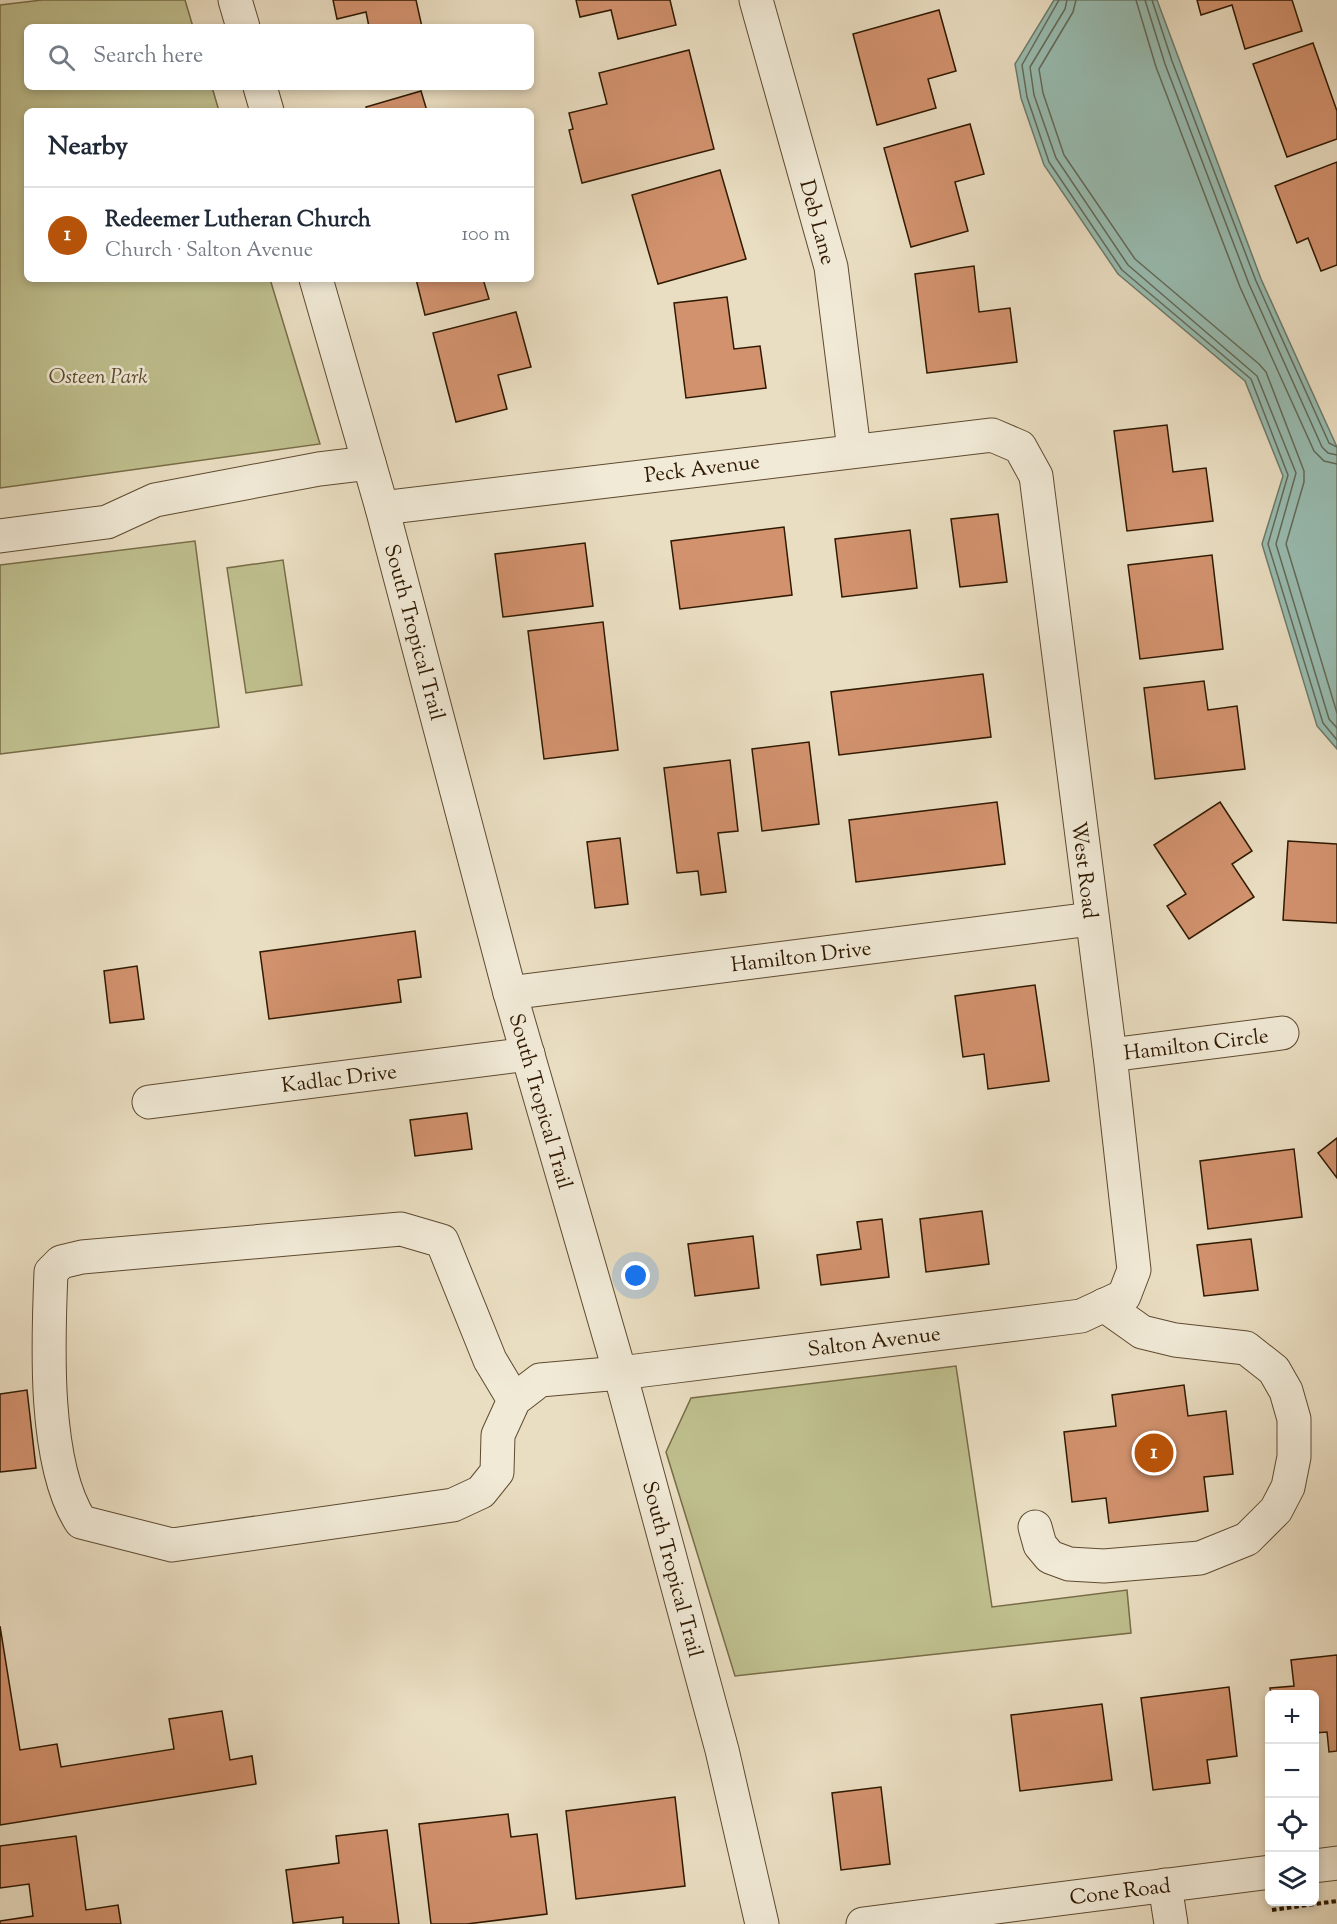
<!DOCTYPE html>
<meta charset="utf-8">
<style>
:root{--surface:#fff;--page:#f6f6f7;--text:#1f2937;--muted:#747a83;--line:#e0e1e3;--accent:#b45309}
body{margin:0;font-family:"Sorts Mill Goudy",serif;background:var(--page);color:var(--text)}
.controls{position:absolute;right:18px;bottom:18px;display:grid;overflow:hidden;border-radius:9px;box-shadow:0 3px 9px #0003}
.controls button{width:54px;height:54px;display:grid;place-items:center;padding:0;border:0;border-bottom:2px solid var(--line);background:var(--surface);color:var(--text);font:30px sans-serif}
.you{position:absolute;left:636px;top:1276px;width:21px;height:21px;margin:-15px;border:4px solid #fff;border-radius:50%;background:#1a73e8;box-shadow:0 0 0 9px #1a73e833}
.badge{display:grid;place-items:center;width:39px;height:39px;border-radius:50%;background:var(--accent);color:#fff;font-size:20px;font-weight:700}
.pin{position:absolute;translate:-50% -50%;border:3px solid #fff;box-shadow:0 2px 6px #0006}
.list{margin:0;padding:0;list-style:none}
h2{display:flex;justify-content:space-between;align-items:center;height:78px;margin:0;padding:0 24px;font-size:26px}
h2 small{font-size:20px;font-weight:400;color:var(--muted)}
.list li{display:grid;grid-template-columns:39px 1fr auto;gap:18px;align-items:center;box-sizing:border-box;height:96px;padding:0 24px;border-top:2px solid var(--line)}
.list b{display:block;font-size:22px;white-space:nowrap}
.list p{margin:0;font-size:20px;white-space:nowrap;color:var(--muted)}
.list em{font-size:20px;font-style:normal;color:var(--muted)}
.icon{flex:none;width:33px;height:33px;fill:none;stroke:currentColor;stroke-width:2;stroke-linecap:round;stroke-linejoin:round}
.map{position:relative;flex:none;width:1337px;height:1924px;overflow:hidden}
.search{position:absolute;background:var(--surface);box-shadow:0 3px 9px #0003;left:24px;top:24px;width:510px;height:66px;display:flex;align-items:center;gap:15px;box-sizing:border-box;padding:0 21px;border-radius:9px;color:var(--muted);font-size:22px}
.panel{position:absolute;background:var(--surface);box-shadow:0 3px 9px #0003;left:24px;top:108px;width:510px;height:174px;border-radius:9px}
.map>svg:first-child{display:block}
.green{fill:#bfbf8e;stroke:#776c47;stroke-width:1.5}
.water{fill:#98bcb1;stroke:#6e7b6a;stroke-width:1.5}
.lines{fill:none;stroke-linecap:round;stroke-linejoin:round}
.shore{stroke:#646a58;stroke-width:1.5}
.building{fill:#d2926e;stroke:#2f1900;stroke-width:1.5}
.minor-casing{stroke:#5e4a30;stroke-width:35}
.path{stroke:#2f1900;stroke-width:4;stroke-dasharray:4.5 3;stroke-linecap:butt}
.minor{stroke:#f1ead7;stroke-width:33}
.labels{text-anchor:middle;stroke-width:5;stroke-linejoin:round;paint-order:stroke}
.street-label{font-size:21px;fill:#2f1900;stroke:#f1ead7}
.park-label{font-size:21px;font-style:italic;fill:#5a4b2b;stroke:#f1ead7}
</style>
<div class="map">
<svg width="1337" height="1924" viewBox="0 0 1337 1924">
<rect width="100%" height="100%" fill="#eadec2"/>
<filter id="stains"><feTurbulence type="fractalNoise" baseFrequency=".00333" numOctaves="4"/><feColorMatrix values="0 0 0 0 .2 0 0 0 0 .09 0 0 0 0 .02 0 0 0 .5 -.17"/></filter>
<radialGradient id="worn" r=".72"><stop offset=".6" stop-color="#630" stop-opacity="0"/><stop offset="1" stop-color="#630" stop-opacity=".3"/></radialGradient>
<!-- green -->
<g class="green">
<path d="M 42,0 L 185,0 L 193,27 L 27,27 L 27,87 L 212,87 L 219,111 L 27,111 L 27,279 L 270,279 L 320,444 L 0,488 L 0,5 Z"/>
<path d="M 195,541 L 219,727 L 0,754 L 0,565 Z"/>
<path d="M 283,560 L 302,685 L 246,693 L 227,568 Z"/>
<path d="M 956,1366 L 992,1607 L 1127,1590 L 1131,1633 L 735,1676 L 666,1452 L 691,1398 Z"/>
</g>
<!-- water -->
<path class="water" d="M 1054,0 L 1157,0 L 1261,279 L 1337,447 L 1337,749 L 1317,726 L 1262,544 L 1283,476 L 1245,381 L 1118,274 L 1044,165 L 1021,98 L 1015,64 Z"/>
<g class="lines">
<!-- shore -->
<g class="shore">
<path d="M 1059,0 L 1022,65 L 1027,97 L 1049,162 L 1122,270 L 1251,379 L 1288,475 L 1268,544 L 1323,723 L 1337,740"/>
<path d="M 1067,0 L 1065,9 L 1030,67 L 1034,95 L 1056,158 L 1128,265 L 1257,376 L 1296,473 L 1276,544 L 1329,719 L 1337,728"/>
<path d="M 1076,0 L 1073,12 L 1039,69 L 1043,93 L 1064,155 L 1135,259 L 1259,364 L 1266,372 L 1304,471 L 1304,482 L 1286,544 L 1337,713"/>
<path d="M 1136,0 L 1156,67 L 1240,287 L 1314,451 L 1324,461 L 1337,464"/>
<path d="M 1145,0 L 1165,64 L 1249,284 L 1322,447 L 1328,453 L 1337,455"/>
<path d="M 1152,0 L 1172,61 L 1256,281 L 1329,443 L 1337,447"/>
</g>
</g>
<!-- building -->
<g class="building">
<path d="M 333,0 L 416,0 L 422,27 L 369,27 L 366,12 L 337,19 Z"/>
<path d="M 576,0 L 670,0 L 676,25 L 618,39 L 611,10 L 580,17 Z"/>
<path d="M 1197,0 L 1292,0 L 1302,31 L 1245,49 L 1232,5 L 1201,15 Z"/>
<path d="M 939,10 L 956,71 L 928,79 L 936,108 L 877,125 L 853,34 Z"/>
<path d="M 1313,43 L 1337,111 L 1337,139 L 1287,157 L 1253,64 Z"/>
<path d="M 689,50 L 714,149 L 582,183 L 569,130 L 573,129 L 569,113 L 607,104 L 599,73 Z"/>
<path d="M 421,91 L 427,111 L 367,111 L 366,107 Z"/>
<path d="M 970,124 L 984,174 L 955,182 L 968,231 L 911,247 L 884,148 Z"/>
<path d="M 1337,162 L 1337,265 L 1321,271 L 1308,238 L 1297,243 L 1275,186 Z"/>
<path d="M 720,170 L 746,259 L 658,284 L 632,195 Z"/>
<path d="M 974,266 L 979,312 L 1010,308 L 1017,362 L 927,373 L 915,274 Z"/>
<path d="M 416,279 L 483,279 L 489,299 L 425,315 Z"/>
<path d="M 727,297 L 734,349 L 760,346 L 766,388 L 686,398 L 674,303 Z"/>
<path d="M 516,312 L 531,367 L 498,375 L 507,409 L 456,422 L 433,333 Z"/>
<path d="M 1167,425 L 1173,472 L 1206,468 L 1213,521 L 1127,531 L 1114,431 Z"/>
<path d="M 998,514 L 1007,582 L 960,587 L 951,519 Z"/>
<path d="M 784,527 L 792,595 L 680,609 L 671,541 Z"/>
<path d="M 910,530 L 917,588 L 842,597 L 835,539 Z"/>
<path d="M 585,543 L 593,606 L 503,617 L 495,554 Z"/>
<path d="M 1212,555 L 1223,649 L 1140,659 L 1128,565 Z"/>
<path d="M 603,622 L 618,750 L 544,759 L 528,631 Z"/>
<path d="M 983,674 L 991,737 L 839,755 L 831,692 Z"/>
<path d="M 1204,681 L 1208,710 L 1237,706 L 1245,769 L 1155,779 L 1144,688 Z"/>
<path d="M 809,742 L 819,824 L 762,831 L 752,749 Z"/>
<path d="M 730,760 L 738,831 L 718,833 L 726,892 L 701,895 L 698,871 L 677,873 L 664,768 Z"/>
<path d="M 997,802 L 1005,864 L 856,882 L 849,820 Z"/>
<path d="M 1220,802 L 1252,851 L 1232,864 L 1254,897 L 1189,939 L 1167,906 L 1186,894 L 1154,845 Z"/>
<path d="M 620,838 L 628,904 L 595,908 L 587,842 Z"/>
<path d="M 1288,841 L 1337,844 L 1337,923 L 1283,920 Z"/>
<path d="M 415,931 L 421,977 L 398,980 L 401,1002 L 269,1019 L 260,952 Z"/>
<path d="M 137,966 L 144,1019 L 110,1023 L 104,971 Z"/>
<path d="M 1035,985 L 1049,1081 L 988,1089 L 984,1054 L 963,1057 L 955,996 Z"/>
<path d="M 467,1113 L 472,1149 L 415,1156 L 410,1120 Z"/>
<path d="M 1337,1138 L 1337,1178 L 1318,1153 Z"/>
<path d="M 1294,1149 L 1302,1217 L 1208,1229 L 1200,1161 Z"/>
<path d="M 982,1211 L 989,1264 L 926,1272 L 920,1219 Z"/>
<path d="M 882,1219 L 889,1277 L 821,1285 L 817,1255 L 861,1249 L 857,1222 Z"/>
<path d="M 753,1236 L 759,1288 L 695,1296 L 688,1244 Z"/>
<path d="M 1251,1239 L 1258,1290 L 1204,1296 L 1197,1245 Z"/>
<path d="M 1184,1385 L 1188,1416 L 1226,1411 L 1233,1474 L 1204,1477 L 1208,1511 L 1109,1523 L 1106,1498 L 1072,1502 L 1064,1432 L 1116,1426 L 1112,1395 Z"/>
<path d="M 27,1390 L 36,1468 L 0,1472 L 0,1394 Z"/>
<path d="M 0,1626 L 20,1750 L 57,1744 L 61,1767 L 174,1749 L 169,1719 L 222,1711 L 230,1760 L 252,1756 L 256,1784 L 0,1825 Z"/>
<path d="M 1337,1655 L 1337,1751 L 1329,1752 L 1327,1732 L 1314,1733 L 1314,1694 L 1271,1694 L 1270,1688 L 1294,1686 L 1291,1660 Z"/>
<path d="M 1229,1687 L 1237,1756 L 1207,1760 L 1210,1783 L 1153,1790 L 1141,1698 Z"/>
<path d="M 1102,1704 L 1112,1780 L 1020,1791 L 1011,1715 Z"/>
<path d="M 881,1787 L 890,1864 L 841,1870 L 832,1793 Z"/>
<path d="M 675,1797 L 685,1886 L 576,1899 L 566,1811 Z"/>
<path d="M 508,1814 L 511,1837 L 537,1834 L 547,1914 L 467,1924 L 431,1924 L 419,1824 Z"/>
<path d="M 387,1830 L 399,1924 L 343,1924 L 343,1917 L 293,1923 L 286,1870 L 339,1863 L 336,1836 Z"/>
<path d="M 76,1836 L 86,1910 L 118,1905 L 121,1924 L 0,1924 L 0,1921 L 33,1916 L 29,1884 L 0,1888 L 0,1846 Z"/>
</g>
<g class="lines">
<defs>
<g id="minor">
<path d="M 235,0 L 243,27"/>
<path d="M 756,0 L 831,267 L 854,450"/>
<path d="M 260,87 L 267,111"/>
<path d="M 316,279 L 382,508 L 510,993 L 620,1373 L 722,1750 L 762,1924"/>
<path d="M 382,508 L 992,435 L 1020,447 L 1036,476 L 1110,1055 L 1134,1270 L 1124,1296 L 1081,1316 L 620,1373 L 540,1380 L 514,1400 L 498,1435 L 497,1472 L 481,1492 L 453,1505 L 172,1545 L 81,1522 C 43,1464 48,1342 51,1272 L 61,1262 L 82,1257 L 401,1229 L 442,1241 L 490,1360 L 514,1400"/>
<path d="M 0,536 L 107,522 L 155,500 L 319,469 L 369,463"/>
<path d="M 510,993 L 1091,919"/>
<path d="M 1110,1055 L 1282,1033"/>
<path d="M 149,1102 L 528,1054"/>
<path d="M 1035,1527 L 1040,1545 L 1050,1557 L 1069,1564 L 1104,1566 L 1200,1558 L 1247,1539 L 1276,1510 L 1288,1487 L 1294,1457 L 1294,1419 L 1286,1391 L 1274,1370 L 1246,1348 L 1175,1340 L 1142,1332 L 1104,1305"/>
<path d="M 1314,1866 L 1337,1863"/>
<path d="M 1165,1885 L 1171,1924"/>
<path d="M 863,1924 L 1270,1872"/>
</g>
</defs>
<!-- minor casing -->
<use href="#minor" class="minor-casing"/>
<!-- path -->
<path class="path" d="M 1272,1910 L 1337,1901"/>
<!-- minor -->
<use href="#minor" class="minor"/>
</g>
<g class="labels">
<!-- street labels -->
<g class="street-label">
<text transform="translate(818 222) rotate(75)" y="7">Deb Lane</text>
<text transform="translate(702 468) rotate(-7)" y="7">Peck Avenue</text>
<text transform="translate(415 632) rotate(75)" y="7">South Tropical Trail</text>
<text transform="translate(1085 870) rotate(83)" y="7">West Road</text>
<text transform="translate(801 956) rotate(-7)" y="7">Hamilton Drive</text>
<text transform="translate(1196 1044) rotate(-7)" y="7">Hamilton Circle</text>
<text transform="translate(339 1078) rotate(-7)" y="7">Kadlac Drive</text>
<text transform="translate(541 1101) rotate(74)" y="7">South Tropical Trail</text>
<text transform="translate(874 1341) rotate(-7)" y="7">Salton Avenue</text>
<text transform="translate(673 1569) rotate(75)" y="7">South Tropical Trail</text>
<text transform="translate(1120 1891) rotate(-7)" y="7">Cone Road</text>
</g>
<!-- park labels -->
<g class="park-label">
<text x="98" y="383">Osteen Park</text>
</g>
</g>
<rect width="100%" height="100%" filter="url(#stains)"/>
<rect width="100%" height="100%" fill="url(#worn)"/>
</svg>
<div class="controls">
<button>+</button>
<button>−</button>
<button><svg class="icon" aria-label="locate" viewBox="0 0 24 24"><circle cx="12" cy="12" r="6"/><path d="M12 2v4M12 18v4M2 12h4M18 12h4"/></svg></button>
<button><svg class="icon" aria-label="layers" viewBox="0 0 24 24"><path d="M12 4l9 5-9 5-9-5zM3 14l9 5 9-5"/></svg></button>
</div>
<div class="you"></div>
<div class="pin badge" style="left:1154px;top:1453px">1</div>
<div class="search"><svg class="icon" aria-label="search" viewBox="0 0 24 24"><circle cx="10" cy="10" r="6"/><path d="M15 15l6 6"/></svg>Search here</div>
<section class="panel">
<h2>Nearby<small></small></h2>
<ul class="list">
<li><span class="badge">1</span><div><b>Redeemer Lutheran Church</b><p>Church · Salton Avenue</p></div><em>100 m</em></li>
</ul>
</section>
</div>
